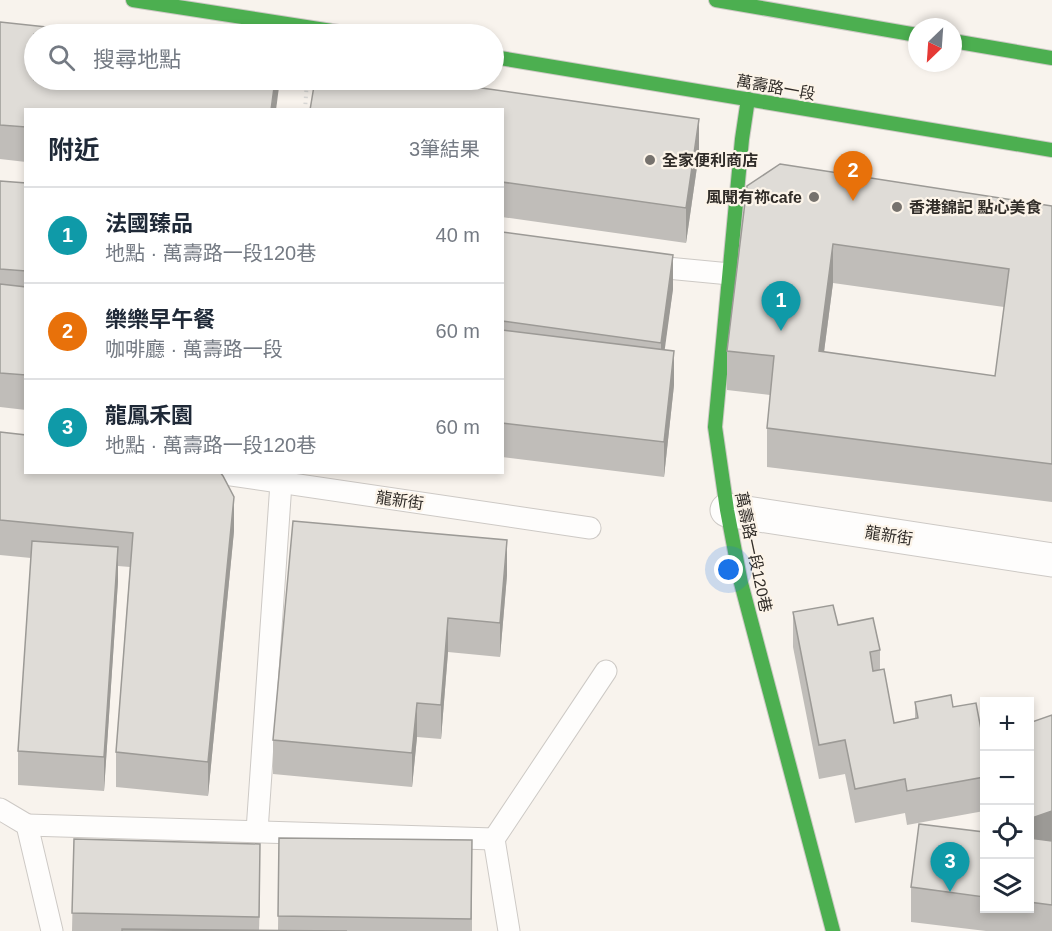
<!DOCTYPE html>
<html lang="zh-TW">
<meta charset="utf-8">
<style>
:root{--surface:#fff;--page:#f2f2f3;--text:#1f2937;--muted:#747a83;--line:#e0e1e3;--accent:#76726d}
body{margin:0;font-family:Arial,"Noto Sans TC",sans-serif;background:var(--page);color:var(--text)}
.controls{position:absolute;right:18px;bottom:18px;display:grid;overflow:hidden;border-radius:0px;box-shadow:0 3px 9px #0003}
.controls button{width:54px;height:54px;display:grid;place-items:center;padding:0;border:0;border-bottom:2px solid var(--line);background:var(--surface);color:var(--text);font:30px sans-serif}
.compass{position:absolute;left:908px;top:18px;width:54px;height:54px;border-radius:50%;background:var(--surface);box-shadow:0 3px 9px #0003;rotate:205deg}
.you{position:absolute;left:729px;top:570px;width:21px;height:21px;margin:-15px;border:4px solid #fff;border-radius:50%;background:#1a73e8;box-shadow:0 0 0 9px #1a73e833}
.badge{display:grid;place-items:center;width:39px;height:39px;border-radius:50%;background:var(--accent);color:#fff;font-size:20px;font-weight:700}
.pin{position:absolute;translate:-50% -50px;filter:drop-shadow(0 2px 3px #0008)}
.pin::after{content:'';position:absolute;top:32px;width:21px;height:18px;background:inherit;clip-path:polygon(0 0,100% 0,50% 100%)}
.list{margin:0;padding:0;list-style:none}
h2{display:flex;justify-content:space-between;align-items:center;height:78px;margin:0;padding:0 24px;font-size:26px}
h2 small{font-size:20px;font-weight:400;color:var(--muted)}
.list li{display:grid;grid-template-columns:39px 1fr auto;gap:18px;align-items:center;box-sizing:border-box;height:96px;padding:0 24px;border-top:2px solid var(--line)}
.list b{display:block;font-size:22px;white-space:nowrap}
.list p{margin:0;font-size:20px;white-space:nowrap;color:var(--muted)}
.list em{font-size:20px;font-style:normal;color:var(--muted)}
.icon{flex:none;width:33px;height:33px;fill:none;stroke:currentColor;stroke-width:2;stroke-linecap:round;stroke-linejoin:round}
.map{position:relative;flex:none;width:1052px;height:931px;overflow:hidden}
.search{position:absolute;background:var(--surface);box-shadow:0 3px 9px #0003;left:24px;top:24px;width:480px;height:66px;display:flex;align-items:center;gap:15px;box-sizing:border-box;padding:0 21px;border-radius:33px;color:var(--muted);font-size:22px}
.panel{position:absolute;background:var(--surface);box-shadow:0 3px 9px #0003;left:24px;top:108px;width:480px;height:366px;border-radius:0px}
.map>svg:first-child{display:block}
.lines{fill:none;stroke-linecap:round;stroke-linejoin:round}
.lane-casing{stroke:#cdc9c5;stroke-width:23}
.street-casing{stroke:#cdc9c5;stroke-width:35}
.fast-casing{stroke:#cdc9c5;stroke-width:16}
.path{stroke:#d9d8d6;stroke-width:4;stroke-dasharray:1.5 4.5;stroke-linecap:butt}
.lane{stroke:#fefdfc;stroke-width:21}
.street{stroke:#fefdfc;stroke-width:33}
.fast{stroke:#4caf50;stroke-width:14}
.wall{fill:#c0bdb9;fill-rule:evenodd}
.shaded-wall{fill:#9c9a96}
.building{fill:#dfdcd7;stroke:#9c9a96;stroke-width:1.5;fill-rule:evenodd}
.poi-dot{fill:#76726d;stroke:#fcf4e9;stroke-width:2}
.labels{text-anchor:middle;stroke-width:4.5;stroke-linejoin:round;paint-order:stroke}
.street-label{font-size:16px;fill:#302c28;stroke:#fcf4e9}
.poi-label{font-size:16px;font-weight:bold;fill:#302c28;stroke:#fcf4e9;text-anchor:start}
</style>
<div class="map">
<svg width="1052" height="931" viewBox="0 0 1052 931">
<rect width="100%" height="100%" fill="#f8f3ed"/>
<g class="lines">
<defs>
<g id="lane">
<path d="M 646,266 L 730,274"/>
<path d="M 211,472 L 590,528"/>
<path d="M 0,809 L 27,825 L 52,931"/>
<path d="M 27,825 L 494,839"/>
<path d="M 257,831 L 281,483"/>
<path d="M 509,931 L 494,839 L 606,671"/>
</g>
<path id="street" d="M 727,510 L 1052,560"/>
<g id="fast">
<path d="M 133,0 L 351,34"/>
<path d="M 716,0 L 917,35"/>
<path d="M 953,41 L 1052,58"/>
<path d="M 494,57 L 1052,150"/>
<path d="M 748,99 L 742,139 L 715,427 L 727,510 L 741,583 L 833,931"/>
</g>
</defs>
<!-- lane casing -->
<use href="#lane" class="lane-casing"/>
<!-- street casing -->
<use href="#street" class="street-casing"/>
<!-- fast casing -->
<use href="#fast" class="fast-casing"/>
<!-- path -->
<path class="path" d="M 305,110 L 307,80"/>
<!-- lane -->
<use href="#lane" class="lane"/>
<!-- street -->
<use href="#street" class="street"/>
<!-- fast -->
<use href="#fast" class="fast"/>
</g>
<!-- wall -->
<g class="wall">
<path d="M 0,22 L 279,80 L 279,87 L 26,110 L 26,162 L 0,159 Z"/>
<path d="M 502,110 L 699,153 L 686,243 L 502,217 Z"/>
<path d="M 0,181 L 26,183 L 26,410 L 0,407 Z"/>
<path d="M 747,186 L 1052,206 L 1052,502 L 767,467 L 767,428 L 770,395 L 727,390 L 727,351 ZM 833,283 L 1004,307 L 995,376 L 824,352 Z"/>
<path d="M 502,232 L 673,289 L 664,349 L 674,385 L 664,477 L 502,457 Z"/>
<path d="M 0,432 L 234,531 L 208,796 L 116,787 L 116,752 L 130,567 L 118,566 L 118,581 L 104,791 L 18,785 L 18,751 L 31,558 L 0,555 Z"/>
<path d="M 507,575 L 500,657 L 448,652 L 441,739 L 417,737 L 412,787 L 273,774 L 273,740 Z"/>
<path d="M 793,612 L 838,625 L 880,650 L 880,670 L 894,723 L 915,719 L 915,702 L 953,707 L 984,745 L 984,811 L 907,825 L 905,813 L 855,823 L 845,774 L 819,779 L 793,647 Z"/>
<path d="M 1052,715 L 1052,931 L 986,931 L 911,922 L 911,887 L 984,832 L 984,909 L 1029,909 L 1029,723 Z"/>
<path d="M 279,838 L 472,840 L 472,931 L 72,931 L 74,839 L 260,878 L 259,930 L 278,930 Z"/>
</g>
<!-- shaded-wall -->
<g class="shaded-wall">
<path d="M 275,80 L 279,80 L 279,87 L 276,110 L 271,110 Z"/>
<path d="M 699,119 L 699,153 L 686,243 L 686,208 Z"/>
<path d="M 833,244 L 833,283 L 819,390 L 819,351 Z"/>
<path d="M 673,255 L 673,289 L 661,377 L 661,343 Z"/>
<path d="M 674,351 L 674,385 L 664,477 L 664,442 Z"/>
<path d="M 234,497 L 234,531 L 208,796 L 208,762 Z"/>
<path d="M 507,540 L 507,575 L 500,657 L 500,623 Z"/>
<path d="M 118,547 L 118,581 L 104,791 L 104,757 Z"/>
<path d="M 448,618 L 448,652 L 441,739 L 441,705 Z"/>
<path d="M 417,703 L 417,737 L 412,787 L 412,753 Z"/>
<path d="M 1052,811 L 1052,845 L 1029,853 L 1029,819 Z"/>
<path d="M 260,844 L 260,878 L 259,931 Z"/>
</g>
<!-- building -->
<g class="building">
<path d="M 0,22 L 112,34 L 34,34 L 34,80 L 275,80 L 271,110 L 26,110 L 26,127 L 0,125 Z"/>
<path d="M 315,80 L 425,80 L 699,119 L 686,208 L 502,182 L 502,110 L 310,110 Z"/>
<path d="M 780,164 L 1052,206 L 1052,464 L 767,428 L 774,356 L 727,351 L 747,186 ZM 833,244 L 1009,269 L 995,376 L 819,351 Z"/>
<path d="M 0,181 L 26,183 L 26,271 L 0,269 Z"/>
<path d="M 502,232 L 673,255 L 661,343 L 502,321 Z"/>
<path d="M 0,284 L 26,287 L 26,375 L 0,373 Z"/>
<path d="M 502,330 L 674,351 L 664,442 L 502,423 Z"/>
<path d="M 0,432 L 26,435 L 26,472 L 220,472 L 223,476 L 234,497 L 208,762 L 116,752 L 133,533 L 0,520 Z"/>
<path d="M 293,521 L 507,540 L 500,623 L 448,618 L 441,705 L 417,703 L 412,753 L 273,740 Z"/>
<path d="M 32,541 L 118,547 L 104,757 L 18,751 Z"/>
<path d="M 833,605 L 838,625 L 873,618 L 880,650 L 870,652 L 873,671 L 884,669 L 894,723 L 918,718 L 915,702 L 951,695 L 953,707 L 976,703 L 984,745 L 984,777 L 907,791 L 905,779 L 855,789 L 845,740 L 819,745 L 793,612 Z"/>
<path d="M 1052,715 L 1052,811 L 1029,819 L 1029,723 Z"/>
<path d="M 919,824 L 984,832 L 984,897 L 911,887 Z"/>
<path d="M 279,838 L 472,840 L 471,919 L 278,916 Z"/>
<path d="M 1029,838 L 1052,841 L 1052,905 L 1029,902 Z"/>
<path d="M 74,839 L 260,844 L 259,917 L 72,913 Z"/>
<path d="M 122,929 L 347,931 L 122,931 Z"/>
</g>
<!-- markers -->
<g class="poi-dot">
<circle cx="650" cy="160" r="6"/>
<circle cx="814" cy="197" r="6"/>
<circle cx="897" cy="207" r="6"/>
</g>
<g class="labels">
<!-- street labels -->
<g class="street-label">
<text transform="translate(776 87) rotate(10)" y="6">萬壽路一段</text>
<text transform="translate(400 500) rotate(8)" y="6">龍新街</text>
<text transform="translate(889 535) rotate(9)" y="6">龍新街</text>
<text transform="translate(754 552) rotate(78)" y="6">萬壽路一段120巷</text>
</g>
<!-- poi labels -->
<g class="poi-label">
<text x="662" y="166">全家便利商店</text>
<text x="802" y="203" text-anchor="end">風聞有祢cafe</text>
<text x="909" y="213">香港錦記 點心美食</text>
</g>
</g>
</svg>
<div class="controls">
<button>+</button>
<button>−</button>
<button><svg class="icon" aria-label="locate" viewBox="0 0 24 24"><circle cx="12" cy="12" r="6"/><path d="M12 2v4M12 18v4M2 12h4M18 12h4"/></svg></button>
<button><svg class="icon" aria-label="layers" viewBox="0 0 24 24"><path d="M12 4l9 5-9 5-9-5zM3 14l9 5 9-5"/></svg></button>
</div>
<svg class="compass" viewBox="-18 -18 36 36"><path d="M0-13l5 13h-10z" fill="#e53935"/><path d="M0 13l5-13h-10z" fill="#747a83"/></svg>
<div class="you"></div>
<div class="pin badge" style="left:781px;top:331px;background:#0f9aa8">1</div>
<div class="pin badge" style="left:853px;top:201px;background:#e8710a">2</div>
<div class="pin badge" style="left:950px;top:892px;background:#0f9aa8">3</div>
<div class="search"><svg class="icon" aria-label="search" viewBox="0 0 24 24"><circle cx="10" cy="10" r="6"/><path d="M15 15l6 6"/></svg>搜尋地點</div>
<section class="panel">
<h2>附近<small>3筆結果</small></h2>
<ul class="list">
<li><span class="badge" style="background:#0f9aa8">1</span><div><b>法國臻品</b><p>地點 · 萬壽路一段120巷</p></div><em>40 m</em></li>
<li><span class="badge" style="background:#e8710a">2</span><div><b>樂樂早午餐</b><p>咖啡廳 · 萬壽路一段</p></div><em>60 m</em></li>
<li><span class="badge" style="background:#0f9aa8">3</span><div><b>龍鳳禾園</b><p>地點 · 萬壽路一段120巷</p></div><em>60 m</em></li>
</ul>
</section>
</div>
